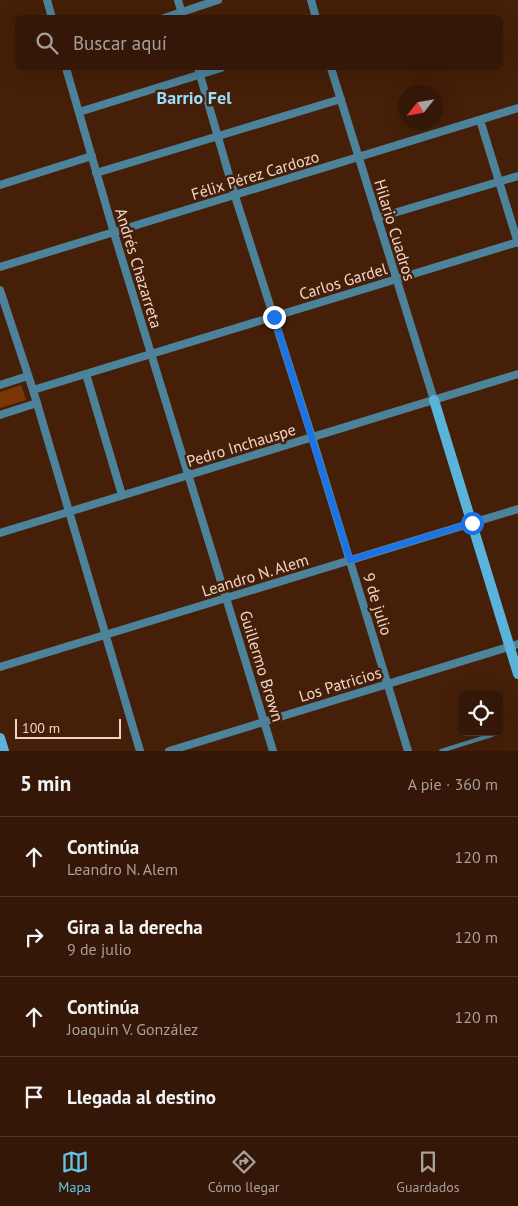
<!DOCTYPE html>
<html lang="es">
<meta charset="utf-8">
<style>
:root{--surface:#341706;--page:#3f2414;--text:#f1f3f6;--muted:#a99f9b;--line:#4e3628;--accent:#65c5ee}
body{margin:0;font-family:"PT Sans",sans-serif;background:var(--page);color:var(--text)}
.controls{position:absolute;right:15px;bottom:15px;display:grid;overflow:hidden;border-radius:8px;box-shadow:0 5px 20px #0002}
.controls button{width:45px;height:45px;display:grid;place-items:center;padding:0;border:0;border-bottom:1px solid var(--line);background:var(--surface);color:var(--text);font:25px sans-serif}
.compass{position:absolute;left:398px;top:85px;width:45px;height:45px;border-radius:50%;background:var(--surface);box-shadow:0 5px 20px #0002;rotate:239deg}
.scale{position:absolute;left:15px;bottom:12px;width:106px;box-sizing:border-box;padding-left:5px;border:2px solid #efd5c8;border-top:0;font-size:14px;line-height:18px;white-space:nowrap;color:#efd5c8;-webkit-text-stroke:4px #451f08;paint-order:stroke}
.stop{position:absolute;width:15px;height:15px;margin:-11px;border:4px solid #1a73e8;border-radius:50%;background:#fff}
.stop.end{background:#1a73e8;border-color:#fff;box-shadow:0 1px 5px #0008}
.list{margin:0;padding:0;list-style:none}
h2{display:flex;justify-content:space-between;align-items:center;height:65px;margin:0;padding:0 20px;font-size:21px}
h2 small{font-size:16px;font-weight:400;color:var(--muted)}
.list li{display:grid;grid-template-columns:32px 1fr auto;gap:15px;align-items:center;box-sizing:border-box;height:80px;padding:0 20px;border-top:1px solid var(--line)}
.list b{display:block;font-size:19px;white-space:nowrap}
.list p{margin:0;font-size:16px;white-space:nowrap;color:var(--muted)}
.list em{font-size:16px;font-style:normal;color:var(--muted)}
.icon{flex:none;width:28px;height:28px;fill:none;stroke:currentColor;stroke-width:2;stroke-linecap:round;stroke-linejoin:round}
.map{position:relative;flex:none;width:518px;height:751px;overflow:hidden}
.search{position:absolute;background:var(--surface);box-shadow:0 5px 20px #0002;left:15px;right:15px;top:15px;height:55px;display:flex;align-items:center;gap:12px;box-sizing:border-box;padding:0 18px;border-radius:8px;color:var(--muted);font-size:19px}
.sheet{height:385px;background:var(--surface)}
nav{display:flex;justify-content:space-around;align-items:center;box-sizing:border-box;height:70px;border-top:1px solid var(--line);background:var(--surface);font-size:14px;color:var(--muted)}
nav a{display:grid;justify-items:center;gap:2px}
nav .on{color:var(--accent)}
.map>svg:first-child{display:block}
.green{fill:#793503}
.lines{fill:none;stroke-linecap:round;stroke-linejoin:round}
.lane{stroke:#4d829b;stroke-width:4}
.street{stroke:#4d829b;stroke-width:8}
.secondary{stroke:#59b3da;stroke-width:10}
.route{stroke:#1a73e8;stroke-width:6}
.labels{text-anchor:middle;stroke-width:5;stroke-linejoin:round;paint-order:stroke}
.street-label{font-size:16px;fill:#efd5c8;stroke:#451f08}
.neighbourhood-label{font-size:18px;font-weight:bold;fill:#9cdefe;stroke:#451f08}
</style>
<div class="map">
<svg width="518" height="751" viewBox="0 0 518 751">
<rect width="100%" height="100%" fill="#451f08"/>
<!-- green -->
<path class="green" d="M 21,385 L 26,400 L 0,408 L 0,392 Z"/>
<g class="lines">
<!-- lane -->
<path class="lane" d="M 441,751 L 492,735"/>
<!-- street -->
<g class="street">
<path d="M 47,0 L 52,18"/>
<path d="M 178,0 L 183,18"/>
<path d="M 311,0 L 316,18"/>
<path d="M 164,18 L 218,0"/>
<path d="M 66,68 L 114,233 L 273,751"/>
<path d="M 198,68 L 235,196 L 312,437 L 408,751"/>
<path d="M 331,68 L 434,400"/>
<path d="M 79,112 L 221,68"/>
<path d="M 480,120 L 518,243"/>
<path d="M 96,173 L 341,99"/>
<path d="M 0,185 L 92,156"/>
<path d="M 377,218 L 518,176"/>
<path d="M 0,267 L 518,108"/>
<path d="M 0,290 L 33,390 L 140,751"/>
<path d="M 86,374 L 122,495"/>
<path d="M 0,385 L 28,376"/>
<path d="M 33,390 L 518,242"/>
<path d="M 0,415 L 37,403"/>
<path d="M 0,533 L 518,374"/>
<path d="M 0,667 L 518,509"/>
<path d="M 169,751 L 518,644"/>
</g>
<!-- secondary -->
<g class="secondary">
<path d="M 434,400 L 518,674"/>
<path d="M 0,738 L 4,751"/>
</g>
</g>
<g class="lines">
<!-- route -->
<path class="route" d="M 274,317 L 350,560 L 472,523"/>
</g>
<g class="labels">
<!-- street labels -->
<g class="street-label">
<text transform="translate(255 175) rotate(-17)" y="6">Félix Pérez Cardozo</text>
<text transform="translate(395 230) rotate(73)" y="6">Hilario Cuadros</text>
<text transform="translate(139 268) rotate(73)" y="6">Andrés Chazarreta</text>
<text transform="translate(343 281) rotate(-17)" y="6">Carlos Gardel</text>
<text transform="translate(241 445) rotate(-17)" y="6">Pedro Inchauspe</text>
<text transform="translate(255 575) rotate(-17)" y="6">Leandro N. Alem</text>
<text transform="translate(378 604) rotate(73)" y="6">9 de julio</text>
<text transform="translate(262 666) rotate(73)" y="6">Guillermo Brown</text>
<text transform="translate(340 684) rotate(-17)" y="6">Los Patricios</text>
</g>
<!-- neighbourhood labels -->
<g class="neighbourhood-label">
<text x="194" y="104">Barrio Fel</text>
</g>
</g>
</svg>
<div class="controls">
<button><svg class="icon" aria-label="locate" viewBox="0 0 24 24"><circle cx="12" cy="12" r="6"/><path d="M12 2v4M12 18v4M2 12h4M18 12h4"/></svg></button>
</div>
<svg class="compass" viewBox="-18 -18 36 36"><path d="M0-13l5 13h-10z" fill="#e53935"/><path d="M0 13l5-13h-10z" fill="#a99f9b"/></svg>
<div class="scale">100 m</div>
<div class="stop" style="left:472px;top:523px"></div>
<div class="stop end" style="left:274px;top:317px"></div>
<div class="search"><svg class="icon" aria-label="search" viewBox="0 0 24 24"><circle cx="10" cy="10" r="6"/><path d="M15 15l6 6"/></svg>Buscar aquí</div>
</div>
<section class="sheet">
<h2>5 min<small>A pie · 360 m</small></h2>
<ul class="list">
<li><svg class="icon" aria-label="ahead" viewBox="0 0 24 24"><path d="M12 20V5M6 11l6-6 6 6"/></svg><div><b>Continúa</b><p>Leandro N. Alem</p></div><em>120 m</em></li>
<li><svg class="icon" aria-label="right" viewBox="0 0 24 24"><path d="M7 20v-9h11M14 6l5 5-5 5"/></svg><div><b>Gira a la derecha</b><p>9 de julio</p></div><em>120 m</em></li>
<li><svg class="icon" aria-label="ahead" viewBox="0 0 24 24"><path d="M12 20V5M6 11l6-6 6 6"/></svg><div><b>Continúa</b><p>Joaquín V. González</p></div><em>120 m</em></li>
<li><svg class="icon" aria-label="arrive" viewBox="0 0 24 24"><path d="M6 21V4h12l-3 4 3 4H6"/></svg><div><b>Llegada al destino</b></div></li>
</ul>
</section>
<nav>
<a class="on"><svg class="icon" aria-label="map" viewBox="0 0 24 24"><path d="M3 6l6-2 6 2 6-2v14l-6 2-6-2-6 2zM9 4v14M15 6v14"/></svg>Mapa</a>
<a><svg class="icon" aria-label="directions" viewBox="0 0 24 24"><path d="M12 3l9 9-9 9-9-9zM9 14v-3h6M13 9l2 2-2 2"/></svg>Cómo llegar</a>
<a><svg class="icon" aria-label="saved" viewBox="0 0 24 24"><path d="M7 4h10v16l-5-4-5 4z"/></svg>Guardados</a>
</nav>
